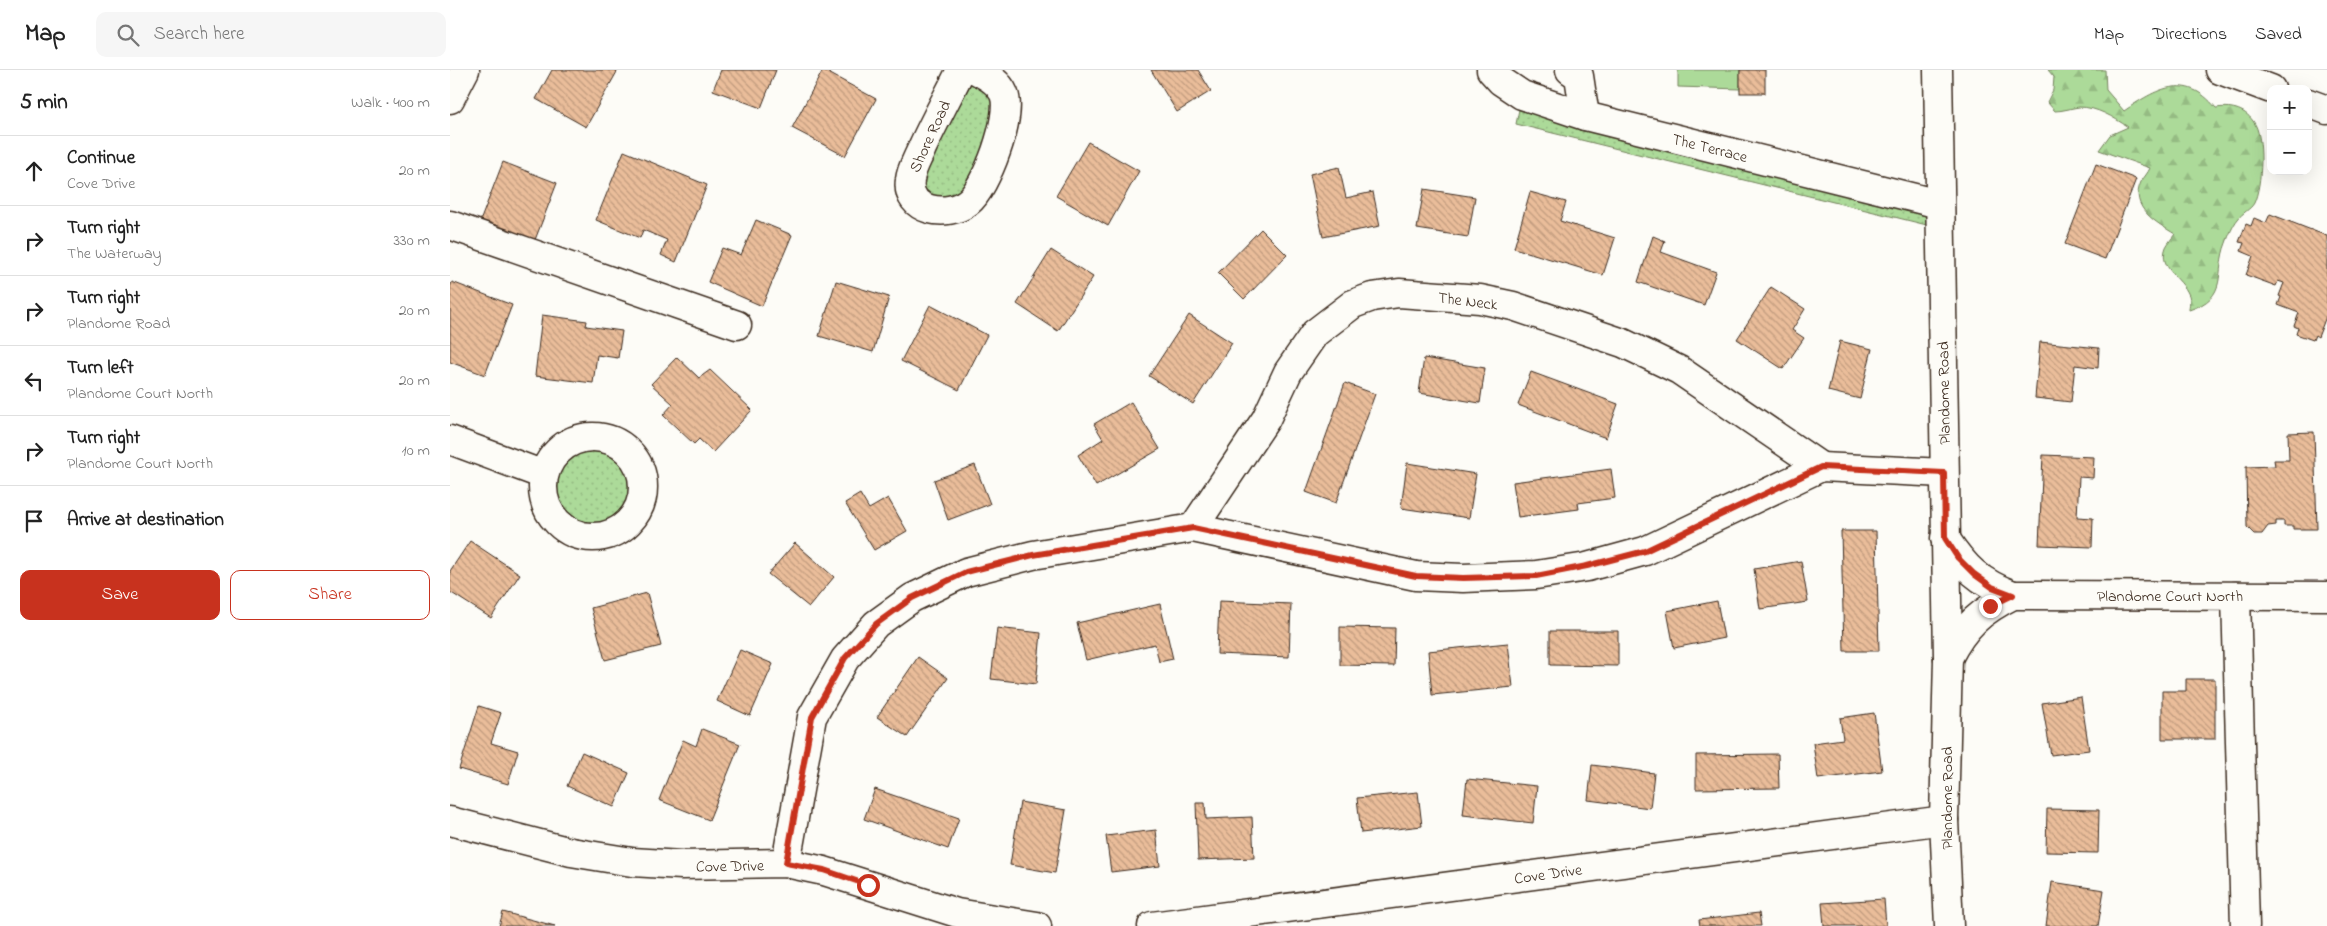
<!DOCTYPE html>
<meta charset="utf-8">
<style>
:root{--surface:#fff;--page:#f6f6f6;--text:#222;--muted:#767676;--line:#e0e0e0;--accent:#c8321e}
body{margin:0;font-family:"Indie Flower",sans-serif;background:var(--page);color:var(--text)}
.controls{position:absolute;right:15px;top:15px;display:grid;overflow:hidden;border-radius:10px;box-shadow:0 5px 20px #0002}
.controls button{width:45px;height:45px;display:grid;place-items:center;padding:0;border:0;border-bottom:1px solid var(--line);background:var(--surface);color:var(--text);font:25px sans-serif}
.stop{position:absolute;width:15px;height:15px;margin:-11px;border:4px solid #c8321e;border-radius:50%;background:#fff}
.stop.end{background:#c8321e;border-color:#fff;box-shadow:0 1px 5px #0008}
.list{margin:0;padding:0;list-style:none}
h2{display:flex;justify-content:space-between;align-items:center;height:65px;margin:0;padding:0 20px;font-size:21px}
h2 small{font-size:16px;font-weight:400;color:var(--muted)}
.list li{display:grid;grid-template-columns:32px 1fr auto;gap:15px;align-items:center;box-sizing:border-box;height:70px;padding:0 20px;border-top:1px solid var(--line)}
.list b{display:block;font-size:19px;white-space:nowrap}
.list p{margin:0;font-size:16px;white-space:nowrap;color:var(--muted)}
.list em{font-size:16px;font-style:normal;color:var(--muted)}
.actions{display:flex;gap:10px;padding:15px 20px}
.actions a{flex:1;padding:11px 0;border:1px solid var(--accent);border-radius:10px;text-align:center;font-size:18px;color:var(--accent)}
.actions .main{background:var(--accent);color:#fff}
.icon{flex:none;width:28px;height:28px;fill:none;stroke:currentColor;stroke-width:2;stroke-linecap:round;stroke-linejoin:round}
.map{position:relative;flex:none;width:1877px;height:856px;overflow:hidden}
header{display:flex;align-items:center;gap:30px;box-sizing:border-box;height:70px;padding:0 25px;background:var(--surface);border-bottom:1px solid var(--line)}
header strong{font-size:24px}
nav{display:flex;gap:28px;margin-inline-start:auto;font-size:18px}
.search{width:350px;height:45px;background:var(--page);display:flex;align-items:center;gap:12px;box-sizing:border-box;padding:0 18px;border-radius:10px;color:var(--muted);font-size:19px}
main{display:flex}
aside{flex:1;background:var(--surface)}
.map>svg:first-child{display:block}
.grass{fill:url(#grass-dots);stroke:#74825c}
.forest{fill:url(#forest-firs);stroke:#74825c}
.park{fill:#acda99;stroke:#74825c}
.building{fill:url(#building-back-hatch);stroke:#3b2a1e}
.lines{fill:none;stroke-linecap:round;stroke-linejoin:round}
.minor-casing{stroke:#3b2a1e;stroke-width:31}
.major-casing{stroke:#3b2a1e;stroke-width:31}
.minor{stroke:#fdfcf7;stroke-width:28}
.major{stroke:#fdfcf7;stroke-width:28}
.route{stroke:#c8321e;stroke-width:6}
.labels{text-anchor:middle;stroke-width:4.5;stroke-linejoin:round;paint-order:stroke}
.street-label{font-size:16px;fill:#3b2a1e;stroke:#fdfcf7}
</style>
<header>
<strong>Map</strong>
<div class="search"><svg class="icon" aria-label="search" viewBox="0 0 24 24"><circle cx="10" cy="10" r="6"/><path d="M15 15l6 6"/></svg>Search here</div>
<nav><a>Map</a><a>Directions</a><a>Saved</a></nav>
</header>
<main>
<aside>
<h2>5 min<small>Walk · 400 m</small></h2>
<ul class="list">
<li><svg class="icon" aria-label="ahead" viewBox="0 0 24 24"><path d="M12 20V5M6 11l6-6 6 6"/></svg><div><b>Continue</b><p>Cove Drive</p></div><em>20 m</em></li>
<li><svg class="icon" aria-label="right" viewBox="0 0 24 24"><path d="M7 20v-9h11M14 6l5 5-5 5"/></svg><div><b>Turn right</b><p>The Waterway</p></div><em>330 m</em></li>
<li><svg class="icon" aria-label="right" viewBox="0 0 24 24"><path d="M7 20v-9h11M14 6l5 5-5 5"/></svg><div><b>Turn right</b><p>Plandome Road</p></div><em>20 m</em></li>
<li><svg class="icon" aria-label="left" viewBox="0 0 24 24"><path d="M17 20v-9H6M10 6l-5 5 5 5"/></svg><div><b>Turn left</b><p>Plandome Court North</p></div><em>20 m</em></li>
<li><svg class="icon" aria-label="right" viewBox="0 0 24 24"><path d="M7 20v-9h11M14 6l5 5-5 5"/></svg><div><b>Turn right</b><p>Plandome Court North</p></div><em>10 m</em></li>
<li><svg class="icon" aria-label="arrive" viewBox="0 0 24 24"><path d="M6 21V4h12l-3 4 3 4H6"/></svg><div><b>Arrive at destination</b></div></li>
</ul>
<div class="actions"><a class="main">Save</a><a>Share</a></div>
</aside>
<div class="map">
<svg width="1877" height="856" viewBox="0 0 1877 856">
<defs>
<pattern id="grass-dots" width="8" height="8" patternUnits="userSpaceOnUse" patternTransform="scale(1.25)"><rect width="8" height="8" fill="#acda99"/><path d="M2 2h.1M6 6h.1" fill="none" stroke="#95bb83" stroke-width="1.8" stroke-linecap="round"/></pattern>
<pattern id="forest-firs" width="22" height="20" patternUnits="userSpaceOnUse" patternTransform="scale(1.25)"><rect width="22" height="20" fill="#acda99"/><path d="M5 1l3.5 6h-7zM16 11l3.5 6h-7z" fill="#95bb83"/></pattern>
<pattern id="building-back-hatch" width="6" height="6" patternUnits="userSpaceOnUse" patternTransform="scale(1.25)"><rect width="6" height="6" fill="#eabd9a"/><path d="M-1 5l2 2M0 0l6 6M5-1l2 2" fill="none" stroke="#bf9a7d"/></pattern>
</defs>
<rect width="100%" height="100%" fill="#fdfcf7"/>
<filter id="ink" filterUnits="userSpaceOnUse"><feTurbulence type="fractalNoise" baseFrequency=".02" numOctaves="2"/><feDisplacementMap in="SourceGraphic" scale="10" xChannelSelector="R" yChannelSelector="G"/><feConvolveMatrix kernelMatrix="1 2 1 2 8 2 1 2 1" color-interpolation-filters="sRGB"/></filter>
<g filter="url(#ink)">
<!-- grass -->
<g class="grass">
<path d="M 511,0 L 546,12 L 546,81 L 495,141 L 460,108 Z"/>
<path d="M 1072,25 L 1489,134 L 1489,158 L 1066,54 Z"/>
<circle cx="143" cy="417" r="50"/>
</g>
<!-- forest -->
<path class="forest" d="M 1598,0 L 1655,0 L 1656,20 L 1674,41 C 1706,19 1736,1 1766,38 C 1779,36 1794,38 1803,51 C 1815,66 1812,116 1804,133 C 1801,139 1792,143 1788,149 C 1783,155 1779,165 1776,173 C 1764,203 1780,227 1739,240 C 1739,237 1740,232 1740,229 C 1736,209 1707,200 1716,177 C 1718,173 1722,168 1725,164 C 1707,153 1679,138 1691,112 C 1694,107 1698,103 1700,98 L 1649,80 L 1660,65 L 1678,57 C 1663,47 1647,37 1629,37 C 1621,38 1613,41 1605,41 L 1597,32 L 1603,20 L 1604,7 Z"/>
<!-- park -->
<path class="park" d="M 1228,0 L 1290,0 L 1290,19 L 1228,17 Z"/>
<!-- building -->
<g class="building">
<path d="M 102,0 L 168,0 L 136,57 L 86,29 Z"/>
<path d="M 271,0 L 326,0 L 311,38 L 263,20 Z"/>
<path d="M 373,0 L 426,29 L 395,86 L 342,58 Z"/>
<path d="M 701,0 L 748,0 L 761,21 L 727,42 Z"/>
<rect x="1290" y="0" width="25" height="23"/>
<path d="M 638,72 L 689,101 L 658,156 L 606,126 Z"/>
<path d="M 174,81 L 257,115 L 226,192 L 211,185 L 217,170 L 193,160 L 190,168 L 146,150 Z"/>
<path d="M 53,92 L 107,113 L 83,175 L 29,154 Z"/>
<path d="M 1646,94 L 1686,109 L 1655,189 L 1615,174 Z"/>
<path d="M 889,97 L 896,128 L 923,122 L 930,156 L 873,167 L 860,104 Z"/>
<path d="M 974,119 L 1025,127 L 1018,167 L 967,159 Z"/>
<path d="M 1080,122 L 1116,132 L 1110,151 L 1165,168 L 1153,205 L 1064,178 Z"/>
<path d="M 1820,144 L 1877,166 L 1877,244 L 1868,267 L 1865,265 L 1863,270 L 1846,264 L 1848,258 L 1844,256 L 1849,243 L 1828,235 L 1831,227 L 1829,226 L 1834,213 L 1828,211 L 1826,216 L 1796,205 L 1803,186 L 1791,181 L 1794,173 L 1789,172 L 1796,154 L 1801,156 L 1804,148 L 1816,153 Z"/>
<path d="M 306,150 L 342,165 L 312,236 L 258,212 L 272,178 L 291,185 Z"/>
<path d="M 811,159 L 837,185 L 794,229 L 768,203 Z"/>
<path d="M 1203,166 L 1215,171 L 1211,182 L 1266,202 L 1254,235 L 1188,212 Z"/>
<path d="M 601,180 L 643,207 L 608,261 L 567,234 Z"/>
<path d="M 386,211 L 439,227 L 423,282 L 369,266 Z"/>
<path d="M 2,212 L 62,235 L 35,305 L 0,292 L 0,218 Z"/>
<path d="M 1321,217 L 1355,239 L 1342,260 L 1354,268 L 1333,299 L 1287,269 Z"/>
<path d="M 480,235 L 537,265 L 509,320 L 451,291 Z"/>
<path d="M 92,245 L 137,251 L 136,256 L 172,261 L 168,288 L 147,285 L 143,313 L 85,306 Z"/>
<path d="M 739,245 L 782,273 L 743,334 L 699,306 Z"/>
<path d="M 1390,271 L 1422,279 L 1410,329 L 1378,321 Z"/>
<path d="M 1590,272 L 1649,278 L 1648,298 L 1625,295 L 1621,332 L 1585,328 Z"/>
<path d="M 227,287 L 249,308 L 260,300 L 302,340 L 263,382 L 249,369 L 244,374 L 213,345 L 223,334 L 201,314 Z"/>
<path d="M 974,288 L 1035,298 L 1030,333 L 969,323 Z"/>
<path d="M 1081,302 L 1168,334 L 1156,368 L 1068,335 Z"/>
<path d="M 895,313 L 925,324 L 886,433 L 856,422 Z"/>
<path d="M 681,332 L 710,379 L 646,416 L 628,385 L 653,369 L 644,354 Z"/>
<path d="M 1864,362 L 1867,459 L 1843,459 L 1843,456 L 1834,456 L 1834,451 L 1826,451 L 1826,455 L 1818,456 L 1812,464 L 1804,464 L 1797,457 L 1796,397 L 1825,396 L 1824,390 L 1839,390 L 1838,363 Z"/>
<path d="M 1593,385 L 1644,387 L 1643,408 L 1629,407 L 1627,447 L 1643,448 L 1642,477 L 1589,475 Z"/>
<path d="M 957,393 L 1026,404 L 1019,448 L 951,438 Z"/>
<path d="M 525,395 L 540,434 L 498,450 L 484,410 Z"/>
<path d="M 1161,399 L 1165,428 L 1128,433 L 1129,439 L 1068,447 L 1063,412 Z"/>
<path d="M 410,424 L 419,439 L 438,428 L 457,461 L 424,480 L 395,433 Z"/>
<path d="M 1391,461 L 1426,461 L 1429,581 L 1394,581 Z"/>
<path d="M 20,471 L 70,504 L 41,548 L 0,522 L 0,501 Z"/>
<path d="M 345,473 L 384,507 L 359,537 L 318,504 Z"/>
<path d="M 1351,491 L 1358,532 L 1310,539 L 1304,499 Z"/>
<path d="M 197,523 L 211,576 L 155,590 L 141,538 Z"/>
<path d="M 769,531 L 841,534 L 839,587 L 767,584 Z"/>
<path d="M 1267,531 L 1274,568 L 1224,578 L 1217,541 Z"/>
<path d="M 710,534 L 723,589 L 709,592 L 705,574 L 636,590 L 627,553 Z"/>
<path d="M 890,557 L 945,558 L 944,596 L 890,595 Z"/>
<path d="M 547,558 L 591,563 L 586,614 L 541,609 Z"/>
<path d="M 1100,561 L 1168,561 L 1168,596 L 1100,595 Z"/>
<path d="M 1058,573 L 1063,617 L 982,625 L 978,581 Z"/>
<path d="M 290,580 L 323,594 L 300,646 L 267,631 Z"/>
<path d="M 468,587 L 498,608 L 457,667 L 427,647 Z"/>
<path d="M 1736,609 L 1765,609 L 1765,669 L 1712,669 L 1712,621 L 1736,621 Z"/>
<path d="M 1631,627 L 1639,680 L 1601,685 L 1592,633 Z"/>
<path d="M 29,636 L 51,643 L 41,673 L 68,681 L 58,714 L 9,699 Z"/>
<path d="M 1424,643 L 1432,701 L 1368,709 L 1363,673 L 1393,669 L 1390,648 Z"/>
<path d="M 252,659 L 290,674 L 259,750 L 209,730 L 233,670 L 246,676 Z"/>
<path d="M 132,682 L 179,703 L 164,737 L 117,716 Z"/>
<path d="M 1328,684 L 1329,718 L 1246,719 L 1246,685 Z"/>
<path d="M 1142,695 L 1204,703 L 1200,738 L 1138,730 Z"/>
<path d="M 1017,709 L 1087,716 L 1083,753 L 1013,745 Z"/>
<path d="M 425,719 L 509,748 L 498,779 L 414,749 Z"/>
<path d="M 968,722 L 972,756 L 911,763 L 907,728 Z"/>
<path d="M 570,732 L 616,740 L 605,803 L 560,795 Z"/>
<path d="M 746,733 L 755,733 L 756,749 L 802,747 L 804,788 L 748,790 Z"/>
<path d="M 1597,739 L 1649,740 L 1648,783 L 1596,782 Z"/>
<path d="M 706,760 L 710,796 L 661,802 L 656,766 Z"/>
<path d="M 1602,812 L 1654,820 L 1648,856 L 1596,856 Z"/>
<path d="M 1434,829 L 1436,856 L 1374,856 L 1372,833 Z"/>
<path d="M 53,842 L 105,856 L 49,856 Z"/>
<path d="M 1309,843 L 1311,856 L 1250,856 L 1249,850 Z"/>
</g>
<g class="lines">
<defs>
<g id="minor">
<path d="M 511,0 C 498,26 484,52 472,78 C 468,88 461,99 460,110 C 455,142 498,148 518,132 C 536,118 563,46 554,24 C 549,12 537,6 526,0"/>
<path d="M 1041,0 L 1051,11 L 1072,25 L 1135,46 L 1489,134"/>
<path d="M 1120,0 L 1129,6 L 1135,46"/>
<path d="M 1770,0 L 1821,19"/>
<path d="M 0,29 L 15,0"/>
<path d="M 1858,33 L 1877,40"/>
<path d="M 0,155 L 287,255"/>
<circle cx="143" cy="417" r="50"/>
<path d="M 0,370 L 94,405"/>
<path d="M 743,458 L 816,349 L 838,302 L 865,263 L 903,234 L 922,227 L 949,223 L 1030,229 L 1063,236 L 1173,273 L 1229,300 L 1371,397"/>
<path d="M 1495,468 C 1515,498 1529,512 1563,525"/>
<path d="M 1786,526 L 1795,856"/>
<path d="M 1498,588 C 1514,556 1531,541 1563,525 L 1877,526"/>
<path d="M 0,751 L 121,782 L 182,792 L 232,795 L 336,793 L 374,801 L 507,843 L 587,856"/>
<path d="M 336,793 L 362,647 L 395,589 L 426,554 L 462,528 L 516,502 L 583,485 L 743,458 L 966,506 L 1013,508 L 1086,505 L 1137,497 L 1195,481 L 1371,397 L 1494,403"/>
<path d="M 702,856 L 1494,750"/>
</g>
<path id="major" d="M 1488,0 L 1498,588 L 1494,750 L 1499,856"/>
</defs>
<!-- minor casing -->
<use href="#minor" class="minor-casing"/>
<!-- major casing -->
<use href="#major" class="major-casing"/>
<!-- minor -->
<use href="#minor" class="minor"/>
<!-- major -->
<use href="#major" class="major"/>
</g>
</g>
<g class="lines" filter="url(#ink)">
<!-- route -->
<path class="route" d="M 418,815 L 374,800 L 336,793 L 362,647 L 395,588 L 426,554 L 462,528 L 516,502 L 583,485 L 743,458 L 966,506 L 1013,508 L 1086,506 L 1137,496 L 1195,481 L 1371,397 L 1494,403 L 1495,468 L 1508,488 L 1524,504 L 1542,517 L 1563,525 L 1540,536"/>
</g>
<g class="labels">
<!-- street labels -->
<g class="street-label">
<text transform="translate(479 66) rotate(-65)" y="6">Shore Road</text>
<text transform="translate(1260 77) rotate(14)" y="6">The Terrace</text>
<text transform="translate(1018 230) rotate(7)" y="6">The Neck</text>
<text transform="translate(1493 323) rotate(-91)" y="6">Plandome Road</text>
<text x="1720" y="531">Plandome Court North</text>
<text transform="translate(1496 728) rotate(-90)" y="6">Plandome Road</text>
<text transform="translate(280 795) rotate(-1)" y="6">Cove Drive</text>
<text transform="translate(1098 803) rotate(-8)" y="6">Cove Drive</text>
</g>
</g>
</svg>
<div class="controls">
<button>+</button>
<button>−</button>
</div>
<div class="stop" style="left:418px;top:815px"></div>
<div class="stop end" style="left:1540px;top:536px"></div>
</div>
</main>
